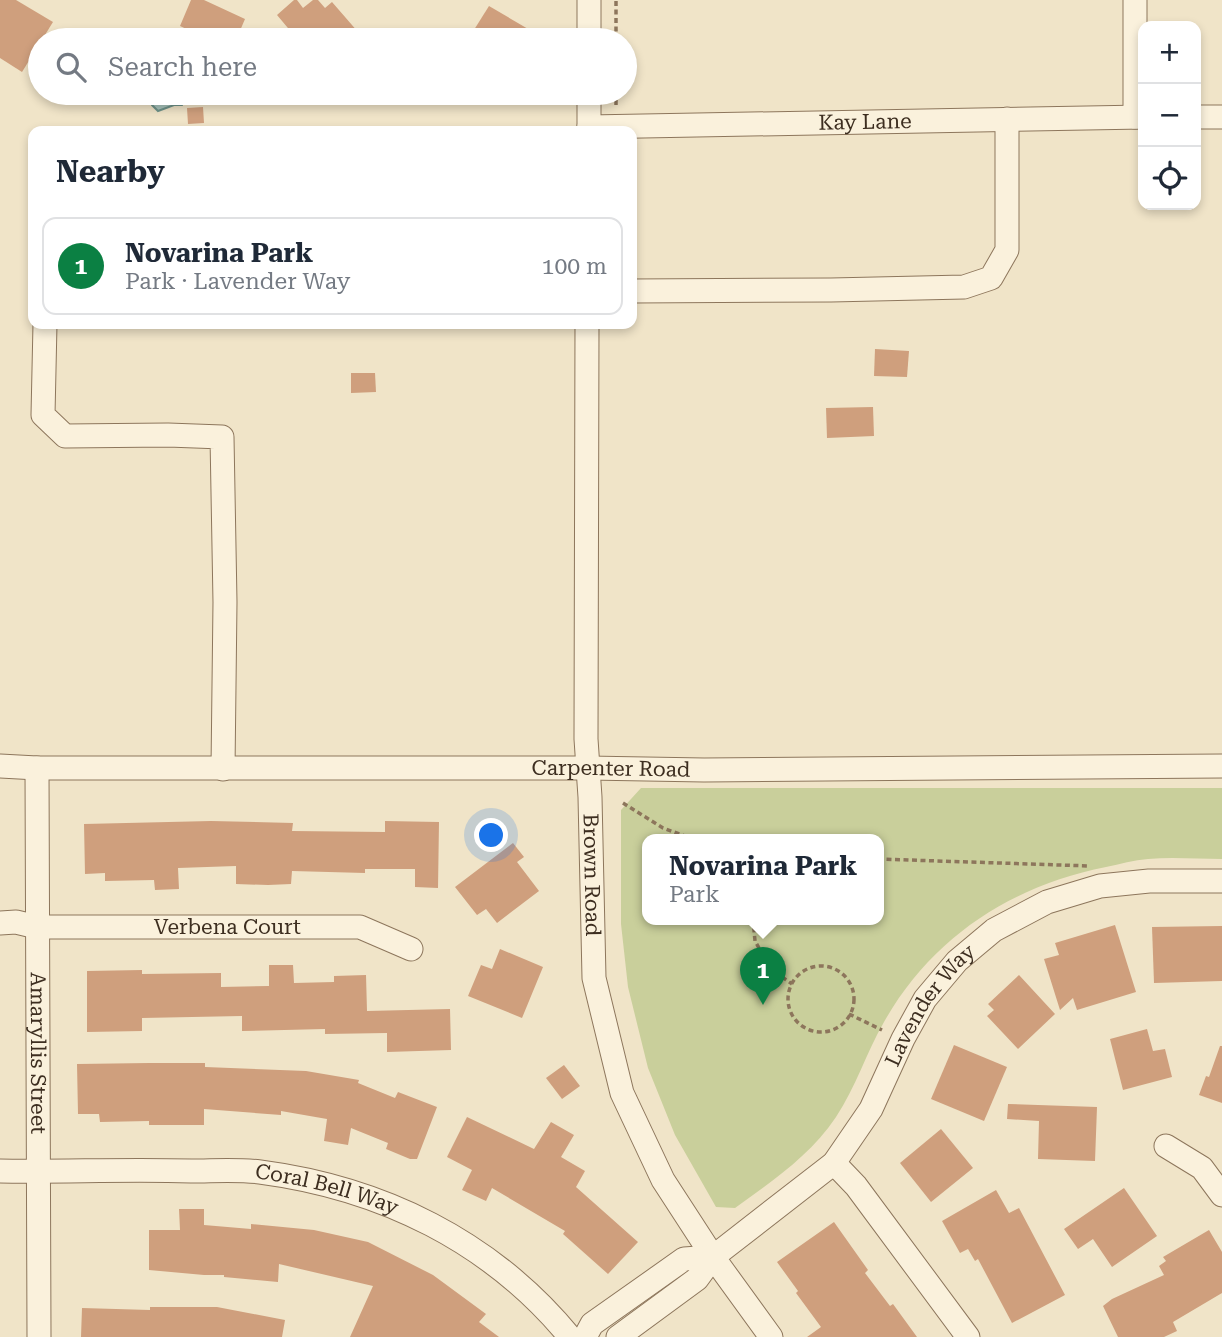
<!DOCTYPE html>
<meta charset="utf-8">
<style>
:root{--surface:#fff;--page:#f6f6f7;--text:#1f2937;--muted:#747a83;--line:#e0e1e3;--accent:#0b8043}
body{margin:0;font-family:"Roboto Serif",serif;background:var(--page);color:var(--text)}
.controls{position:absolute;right:21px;top:21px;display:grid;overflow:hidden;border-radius:14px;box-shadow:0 4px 10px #0003}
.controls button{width:63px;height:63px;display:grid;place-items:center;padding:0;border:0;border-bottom:2px solid var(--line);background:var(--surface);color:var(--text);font:35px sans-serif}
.you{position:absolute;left:492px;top:836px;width:24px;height:24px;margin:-18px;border:5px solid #fff;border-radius:50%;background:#1a73e8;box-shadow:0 0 0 10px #1a73e833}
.badge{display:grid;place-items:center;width:46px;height:46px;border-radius:50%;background:var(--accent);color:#fff;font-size:23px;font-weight:700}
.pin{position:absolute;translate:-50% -58px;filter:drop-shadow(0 2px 4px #0008)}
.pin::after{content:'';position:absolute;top:37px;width:24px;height:21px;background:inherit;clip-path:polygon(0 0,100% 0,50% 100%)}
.popup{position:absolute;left:642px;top:834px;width:242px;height:91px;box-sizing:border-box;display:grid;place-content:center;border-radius:14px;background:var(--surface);filter:drop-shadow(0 2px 5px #0005);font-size:23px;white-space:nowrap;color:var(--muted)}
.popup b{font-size:26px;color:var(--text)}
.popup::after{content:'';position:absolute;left:50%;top:100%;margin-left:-14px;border:14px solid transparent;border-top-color:var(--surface)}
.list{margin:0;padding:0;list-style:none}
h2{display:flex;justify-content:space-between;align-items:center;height:91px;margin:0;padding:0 28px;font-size:30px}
h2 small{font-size:23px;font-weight:400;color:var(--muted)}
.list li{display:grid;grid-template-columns:46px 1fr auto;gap:21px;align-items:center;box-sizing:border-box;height:98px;margin:0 14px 14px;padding:0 14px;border:2px solid var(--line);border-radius:14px}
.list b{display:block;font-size:26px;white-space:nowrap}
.list p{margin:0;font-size:23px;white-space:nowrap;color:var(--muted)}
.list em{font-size:23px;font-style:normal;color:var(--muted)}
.icon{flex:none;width:38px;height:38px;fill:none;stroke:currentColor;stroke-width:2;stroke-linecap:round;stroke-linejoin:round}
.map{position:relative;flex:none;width:1222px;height:1337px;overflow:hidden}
.search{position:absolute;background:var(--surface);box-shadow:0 4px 10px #0003;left:28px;top:28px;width:609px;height:77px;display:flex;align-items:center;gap:18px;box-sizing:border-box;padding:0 24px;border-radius:38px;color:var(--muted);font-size:26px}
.panel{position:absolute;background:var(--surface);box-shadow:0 4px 10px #0003;left:28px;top:126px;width:609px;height:203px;border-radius:14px}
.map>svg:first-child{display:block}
.green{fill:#c9cf9b;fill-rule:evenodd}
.water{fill:#a9c4bc;stroke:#6f938a;stroke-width:2}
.building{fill:#cf9f7d}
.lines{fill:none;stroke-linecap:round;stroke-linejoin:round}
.minor-casing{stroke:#8d765c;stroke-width:25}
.path{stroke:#8d765c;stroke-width:3.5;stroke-dasharray:5 3.5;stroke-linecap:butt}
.minor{stroke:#faf1dc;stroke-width:23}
.labels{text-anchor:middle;stroke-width:5;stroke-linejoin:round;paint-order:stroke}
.street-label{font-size:21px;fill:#3d2e20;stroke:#f7eed8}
</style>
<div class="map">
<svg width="1222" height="1337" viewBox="0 0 1222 1337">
<rect width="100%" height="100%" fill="#f0e4c8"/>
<!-- green -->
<path class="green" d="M 641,788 L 1222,788 L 1222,859 C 1198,859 1172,857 1148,859 C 1134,860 1120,864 1106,867 C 1011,886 932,937 884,1022 C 866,1053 856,1087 836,1117 C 810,1156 772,1181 735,1208 L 716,1207 L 675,1135 L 648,1068 L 628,987 L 621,924 L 621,810 ZM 648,839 L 878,839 L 878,919 L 648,919 Z"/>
<!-- water -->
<path class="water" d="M 162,93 L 188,93 L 188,94 L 182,105 L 174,105 L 158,111 L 152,105 L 152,100 Z"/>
<!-- building -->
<g class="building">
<path d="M 0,0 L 16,0 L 53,22 L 22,72 L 0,58 Z"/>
<path d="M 191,0 L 204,0 L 245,19 L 236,40 L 192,40 L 195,33 L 180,26 Z"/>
<path d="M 294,0 L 297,0 L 303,8 L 313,0 L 318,0 L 325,8 L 332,2 L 365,40 L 298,40 L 277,15 Z"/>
<path d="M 489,6 L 547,40 L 485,40 L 472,33 Z"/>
<path d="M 203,107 L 204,123 L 188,124 L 187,108 Z"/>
<path d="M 875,349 L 909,351 L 907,377 L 874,376 Z"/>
<path d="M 351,373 L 375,373 L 376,392 L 351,393 Z"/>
<path d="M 873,407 L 874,436 L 827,438 L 826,408 Z"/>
<path d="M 211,821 L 293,823 L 292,831 L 385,832 L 385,821 L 439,822 L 438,888 L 415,887 L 415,869 L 365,869 L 365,873 L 292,871 L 291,884 L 268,885 L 236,884 L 236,866 L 178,868 L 179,889 L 155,890 L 154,880 L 105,881 L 105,873 L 85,874 L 84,824 Z"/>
<path d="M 513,843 L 524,857 L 517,862 L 539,891 L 497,923 L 486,909 L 477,915 L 455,887 Z"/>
<path d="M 1115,925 L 1136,992 L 1077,1010 L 1073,998 L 1060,1010 L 1044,959 L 1059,955 L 1055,943 Z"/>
<path d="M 1222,926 L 1222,981 L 1154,983 L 1152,927 Z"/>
<path d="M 500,949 L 543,967 L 522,1018 L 468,996 L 481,965 L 492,969 Z"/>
<path d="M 269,965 L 293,965 L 294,983 L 334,982 L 334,976 L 366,975 L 367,1011 L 450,1009 L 451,1050 L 387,1052 L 387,1033 L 325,1034 L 325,1029 L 242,1031 L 242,1016 L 142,1018 L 142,1031 L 87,1032 L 87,971 L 142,970 L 142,974 L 221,973 L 221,987 L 269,986 Z"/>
<path d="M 1019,975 L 1055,1014 L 1018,1049 L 987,1016 L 994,1010 L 988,1004 Z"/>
<path d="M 1147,1029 L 1153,1051 L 1165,1049 L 1172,1077 L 1123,1090 L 1110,1039 Z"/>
<path d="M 954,1045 L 1007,1067 L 984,1121 L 931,1099 Z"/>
<path d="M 1220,1046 L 1222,1046 L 1222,1103 L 1199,1095 L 1206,1076 L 1209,1077 Z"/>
<path d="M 149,1063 L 205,1063 L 205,1067 L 306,1071 L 359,1080 L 358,1083 L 395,1098 L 398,1092 L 437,1107 L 417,1159 L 410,1159 L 386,1149 L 388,1143 L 351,1128 L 348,1145 L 324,1141 L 327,1119 L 281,1111 L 281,1115 L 204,1109 L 204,1125 L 149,1125 L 149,1121 L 100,1122 L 99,1114 L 78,1114 L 77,1064 Z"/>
<path d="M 564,1065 L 580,1086 L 562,1099 L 546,1078 Z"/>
<path d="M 1008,1104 L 1097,1107 L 1095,1161 L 1038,1159 L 1039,1121 L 1007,1119 Z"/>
<path d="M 467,1117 L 534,1149 L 551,1122 L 574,1135 L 561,1157 L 585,1171 L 576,1187 L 638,1242 L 608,1274 L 563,1234 L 565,1231 L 492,1188 L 486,1201 L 462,1190 L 472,1170 L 447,1157 Z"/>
<path d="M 941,1129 L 973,1168 L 931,1202 L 900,1163 Z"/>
<path d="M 1124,1188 L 1157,1236 L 1112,1267 L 1093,1239 L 1078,1249 L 1064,1229 Z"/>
<path d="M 996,1190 L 1009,1213 L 1019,1208 L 1065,1295 L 1012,1323 L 978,1259 L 975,1261 L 968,1249 L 960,1253 L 942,1221 Z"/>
<path d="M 179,1209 L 204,1209 L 204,1225 L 251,1229 L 251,1224 L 314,1230 L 368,1242 L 433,1275 L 486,1314 L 479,1322 L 499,1337 L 350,1337 L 373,1286 L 279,1264 L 278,1282 L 224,1277 L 224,1275 L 204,1275 L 149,1270 L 149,1230 L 180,1230 Z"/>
<path d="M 834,1222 L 868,1270 L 865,1273 L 890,1306 L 893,1304 L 917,1337 L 807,1337 L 821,1327 L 796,1293 L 798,1291 L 777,1262 Z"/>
<path d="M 1209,1230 L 1222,1252 L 1222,1293 L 1173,1322 L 1177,1331 L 1164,1337 L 1118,1337 L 1103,1306 L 1112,1299 L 1164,1275 L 1159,1266 L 1166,1261 L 1163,1257 Z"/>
<path d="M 150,1307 L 217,1307 L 285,1320 L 282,1337 L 81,1337 L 82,1308 L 150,1310 Z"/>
</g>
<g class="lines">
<defs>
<g id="minor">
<path d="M 589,0 L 589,40"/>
<path d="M 1135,117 L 1135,0"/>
<path d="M 1196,117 L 1222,117"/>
<path id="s1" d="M 589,127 L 1143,117"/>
<path d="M 589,131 L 589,93"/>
<path d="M 632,291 L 831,290 L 964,287 L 991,278 L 1007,250 L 1007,119"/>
<path d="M 45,324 L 43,415 L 65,436 L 168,435 L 222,437 L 225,602 L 223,769"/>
<path id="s2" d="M 587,324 L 586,739 L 590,797 L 594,978 L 622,1093 L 663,1180 L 713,1257 L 771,1337"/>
<path id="s3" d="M 0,766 L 37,768 L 588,768 L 704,770 L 1222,766"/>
<path id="s4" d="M 37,768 L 39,1337"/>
<path id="s5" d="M 0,923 L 16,922 L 37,927 L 360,927 L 411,949"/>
<path d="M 1166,1146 L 1202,1168 L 1222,1195"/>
<path d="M 834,1163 L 856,1186 L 968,1337"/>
<path id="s6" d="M 0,1171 C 64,1172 127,1169 191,1171 C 213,1171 237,1169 260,1172 C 382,1188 491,1241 570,1337"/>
<path d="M 585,1337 L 592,1324 L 684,1259 L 713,1257"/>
<path id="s7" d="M 618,1337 L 697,1279 L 713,1257 L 834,1163 L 871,1109 L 903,1039 L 925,999 L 957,961 L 994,930 L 1047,902 L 1100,886 L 1149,881 L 1222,881"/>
</g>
</defs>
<!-- minor casing -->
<use href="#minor" class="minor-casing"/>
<!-- path -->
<g class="path">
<path d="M 616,40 L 616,0"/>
<path d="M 616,105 L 616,93"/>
<path d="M 623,803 L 663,828 L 693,839"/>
<path d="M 878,859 L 1090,866"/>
<path d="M 753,919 L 755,941 L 771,969 L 792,984"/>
<circle cx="821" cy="999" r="33"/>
<path d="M 849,1014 L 882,1030"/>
</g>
<!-- minor -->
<use href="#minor" class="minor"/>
</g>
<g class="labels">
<!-- street labels -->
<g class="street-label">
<text dy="7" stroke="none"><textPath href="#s1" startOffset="276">Kay Lane</textPath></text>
<text dy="7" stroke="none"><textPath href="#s3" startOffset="611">Carpenter Road</textPath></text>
<text dy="7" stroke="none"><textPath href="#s2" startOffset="551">Brown Road</textPath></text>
<text dy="7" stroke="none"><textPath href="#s5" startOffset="228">Verbena Court</textPath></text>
<text dy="7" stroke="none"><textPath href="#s7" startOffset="464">Lavender Way</textPath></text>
<text dy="7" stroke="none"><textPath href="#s4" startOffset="285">Amaryllis Street</textPath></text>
<text dy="7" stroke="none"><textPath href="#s6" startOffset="329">Coral Bell Way</textPath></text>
</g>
</g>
</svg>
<div class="controls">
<button>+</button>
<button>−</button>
<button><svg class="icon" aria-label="locate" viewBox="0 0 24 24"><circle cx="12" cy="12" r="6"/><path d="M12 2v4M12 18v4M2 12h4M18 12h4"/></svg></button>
</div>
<div class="you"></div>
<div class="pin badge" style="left:763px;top:1005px">1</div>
<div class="popup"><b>Novarina Park</b>Park</div>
<div class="search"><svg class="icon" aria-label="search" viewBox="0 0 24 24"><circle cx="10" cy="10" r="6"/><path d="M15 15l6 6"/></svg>Search here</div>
<section class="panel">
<h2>Nearby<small></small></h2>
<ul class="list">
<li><span class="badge">1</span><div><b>Novarina Park</b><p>Park · Lavender Way</p></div><em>100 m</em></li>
</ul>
</section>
</div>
